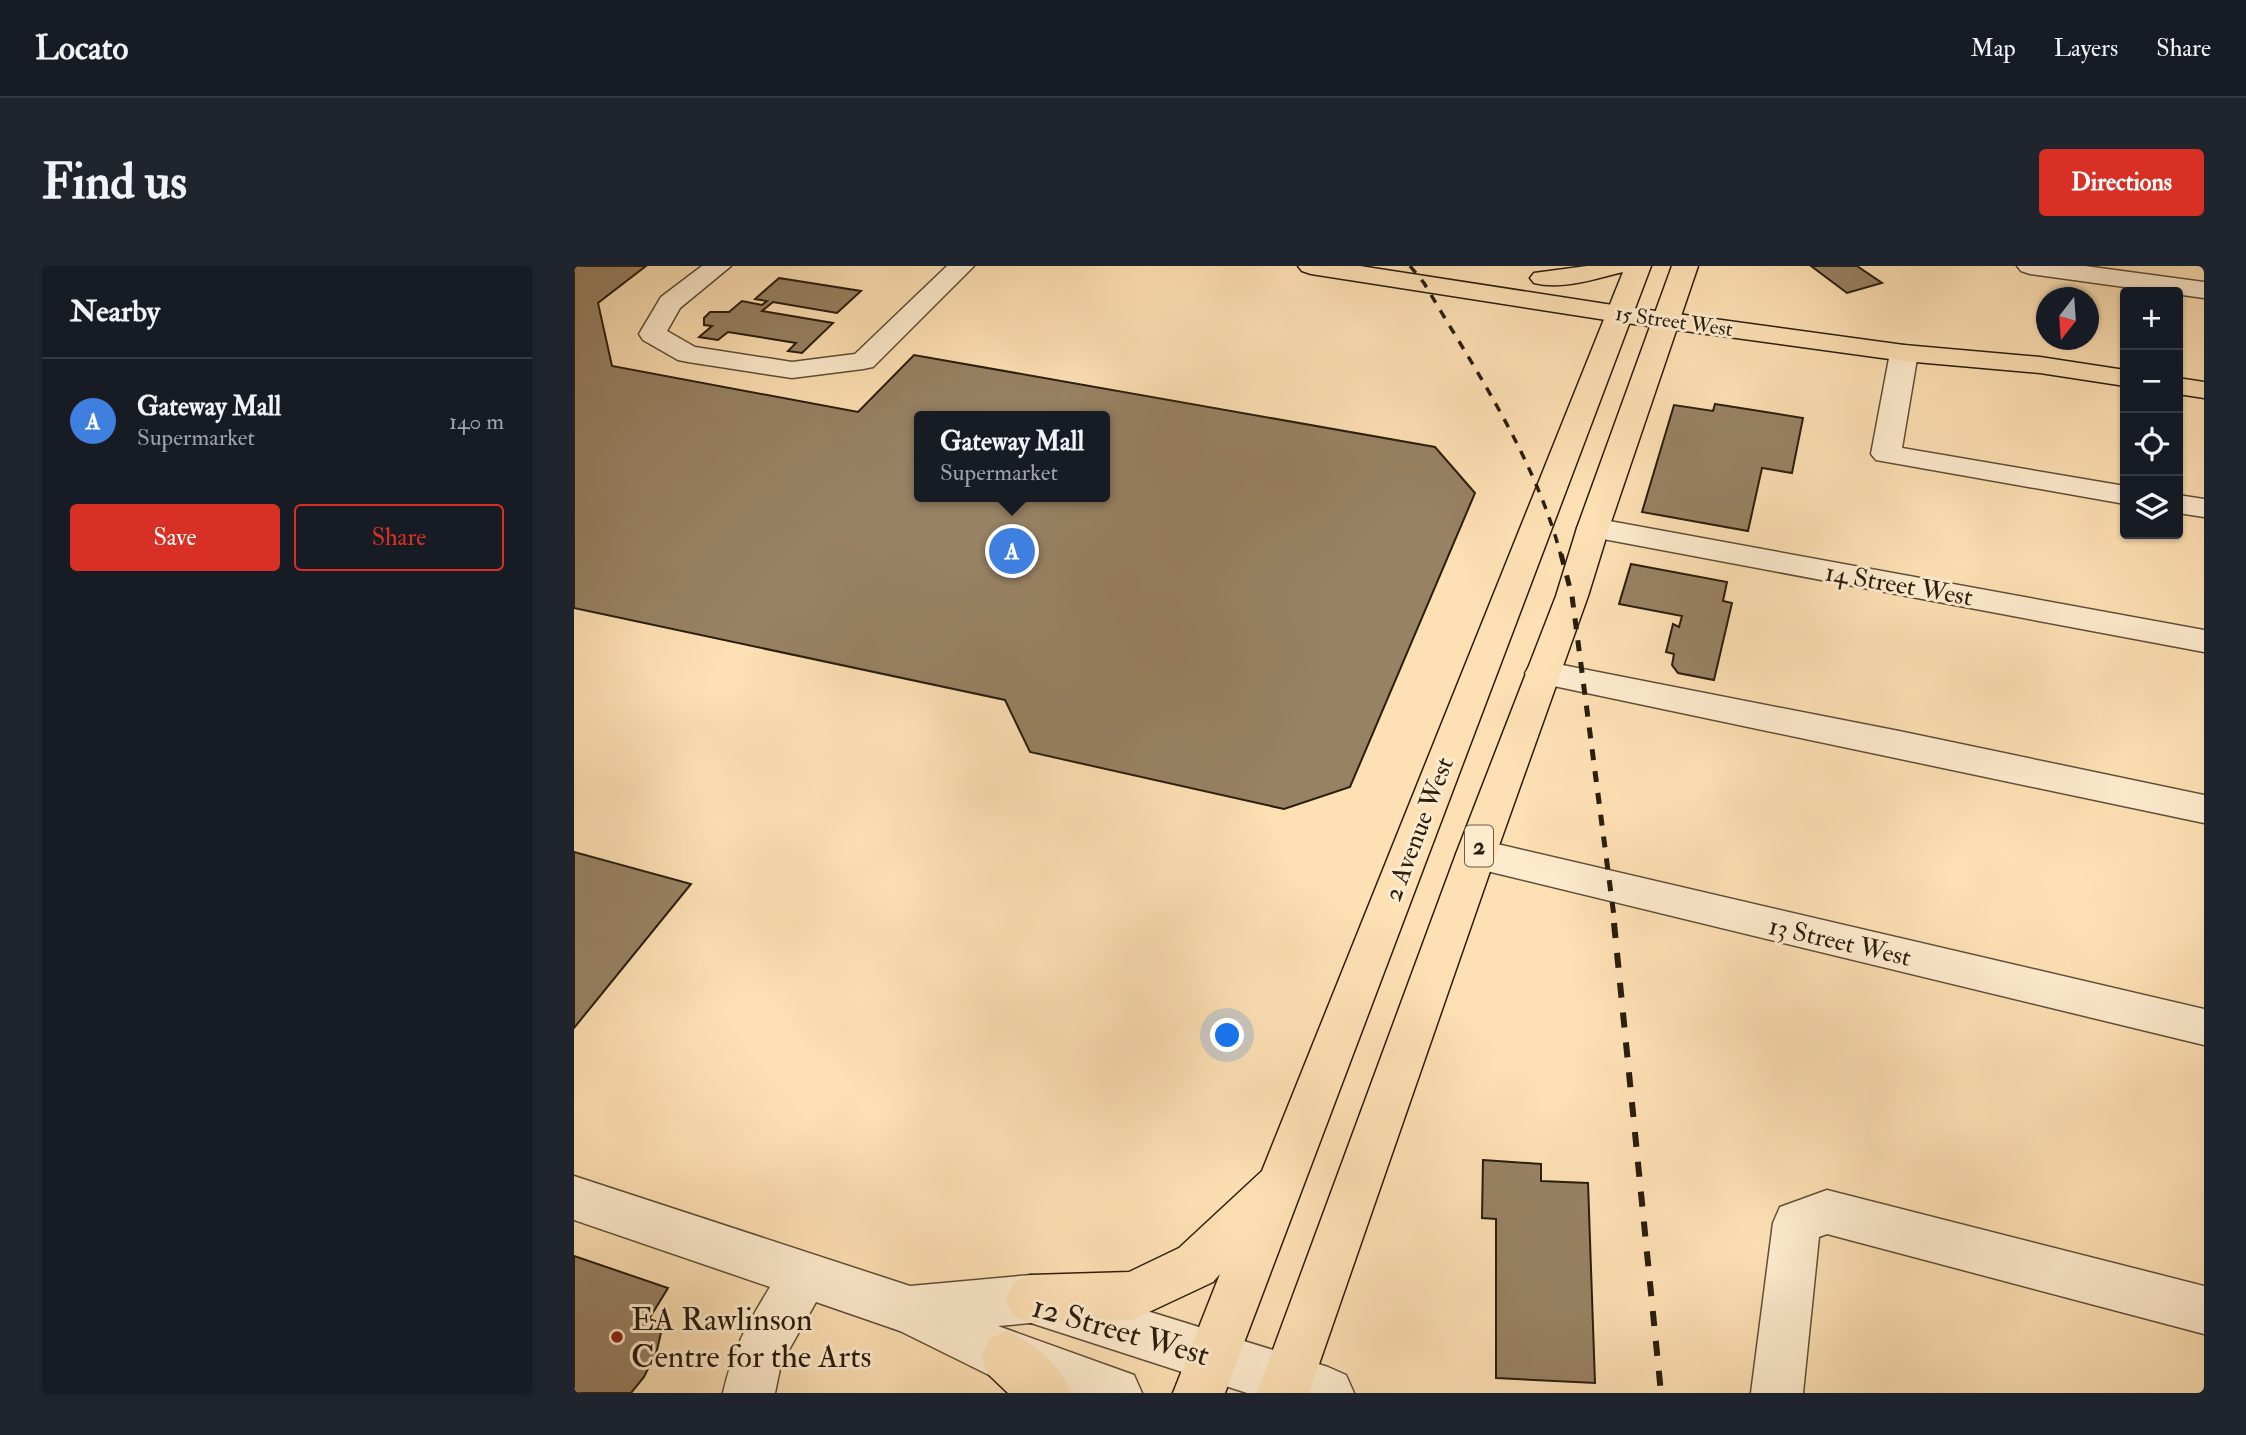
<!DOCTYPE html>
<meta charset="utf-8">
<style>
:root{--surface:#171b24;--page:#20242c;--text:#f1f3f6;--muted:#9ea1a6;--line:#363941;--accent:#d93025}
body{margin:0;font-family:"IM FELL Double Pica",serif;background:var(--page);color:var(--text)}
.controls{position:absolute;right:21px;top:21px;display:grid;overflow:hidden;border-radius:7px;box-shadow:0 2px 5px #0004}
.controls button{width:63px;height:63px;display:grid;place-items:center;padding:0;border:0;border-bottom:2px solid var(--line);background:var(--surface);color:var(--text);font:35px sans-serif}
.compass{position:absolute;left:1462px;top:21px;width:63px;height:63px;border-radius:50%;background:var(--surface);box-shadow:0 2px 5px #0004;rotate:197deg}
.you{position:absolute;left:654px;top:770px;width:24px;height:24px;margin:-18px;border:5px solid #fff;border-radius:50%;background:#1a73e8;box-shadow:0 0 0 10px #1a73e833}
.badge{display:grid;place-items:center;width:46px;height:46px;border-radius:50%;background:var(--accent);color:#fff;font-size:23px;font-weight:700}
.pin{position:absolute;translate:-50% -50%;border:4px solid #fff;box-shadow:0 2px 7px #0006}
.popup{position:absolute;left:340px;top:145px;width:196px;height:91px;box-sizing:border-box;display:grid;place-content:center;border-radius:7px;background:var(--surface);filter:drop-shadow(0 2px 5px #0005);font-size:23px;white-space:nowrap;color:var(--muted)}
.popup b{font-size:26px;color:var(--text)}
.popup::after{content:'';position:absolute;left:50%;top:100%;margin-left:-14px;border:14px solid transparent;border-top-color:var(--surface)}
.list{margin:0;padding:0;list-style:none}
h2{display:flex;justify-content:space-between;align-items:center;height:91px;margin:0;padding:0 28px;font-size:30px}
h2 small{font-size:23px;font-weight:400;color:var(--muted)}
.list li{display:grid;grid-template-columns:46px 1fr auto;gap:21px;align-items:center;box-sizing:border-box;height:126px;padding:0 28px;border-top:2px solid var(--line)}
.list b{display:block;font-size:26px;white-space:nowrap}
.list p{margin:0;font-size:23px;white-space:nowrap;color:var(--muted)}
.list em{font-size:23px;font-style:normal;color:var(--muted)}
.actions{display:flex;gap:14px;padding:21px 28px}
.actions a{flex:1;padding:16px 0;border:2px solid var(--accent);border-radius:7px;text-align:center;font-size:24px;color:var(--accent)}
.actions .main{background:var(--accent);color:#fff}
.icon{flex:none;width:38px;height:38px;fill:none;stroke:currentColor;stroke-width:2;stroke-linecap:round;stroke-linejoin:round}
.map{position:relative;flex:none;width:1630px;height:1127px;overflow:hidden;border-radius:7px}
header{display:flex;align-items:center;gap:42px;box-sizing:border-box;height:98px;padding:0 35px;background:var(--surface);border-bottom:2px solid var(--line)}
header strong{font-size:33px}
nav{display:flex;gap:38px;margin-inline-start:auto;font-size:24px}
.intro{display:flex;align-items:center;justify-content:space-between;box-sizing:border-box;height:168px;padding:0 42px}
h1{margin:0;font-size:49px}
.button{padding:18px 32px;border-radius:7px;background:var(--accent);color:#fff;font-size:24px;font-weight:700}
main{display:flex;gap:42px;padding:0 42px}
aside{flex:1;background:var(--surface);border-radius:7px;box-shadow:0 2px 5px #0004}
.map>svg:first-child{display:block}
.building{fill:#988264;stroke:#2a1d0d;stroke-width:2;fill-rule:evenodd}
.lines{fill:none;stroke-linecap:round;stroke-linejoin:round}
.minor-casing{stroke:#5f4e37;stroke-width:3}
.major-casing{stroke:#2a1d0d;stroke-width:3}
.highway-casing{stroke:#2a1d0d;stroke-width:3}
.minor{fill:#feebce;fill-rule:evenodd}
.major{fill:#fde0b4;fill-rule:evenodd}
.highway{fill:#fde0b4;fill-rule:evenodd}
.rail-far2{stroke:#2a1d0d;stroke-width:3.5;stroke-dasharray:9 9;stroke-linecap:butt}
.rail-far1{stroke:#2a1d0d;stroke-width:5;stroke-dasharray:11 11;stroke-linecap:butt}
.rail{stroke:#2a1d0d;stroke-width:6;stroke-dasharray:15 15;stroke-linecap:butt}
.poi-dot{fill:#8f2418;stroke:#feebce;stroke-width:2.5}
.labels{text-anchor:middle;stroke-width:6;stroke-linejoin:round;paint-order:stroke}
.far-street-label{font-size:21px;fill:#2a1d0d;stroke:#feebce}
.shield{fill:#feebce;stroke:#6a5b47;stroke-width:2}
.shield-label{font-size:24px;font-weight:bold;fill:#2a1d0d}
.street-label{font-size:26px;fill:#2a1d0d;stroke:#feebce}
.near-poi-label{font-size:32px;fill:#2a1d0d;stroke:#feebce;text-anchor:start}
.near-street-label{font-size:32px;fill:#2a1d0d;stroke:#feebce}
</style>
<header>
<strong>Locato</strong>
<nav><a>Map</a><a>Layers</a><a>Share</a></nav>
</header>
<div class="intro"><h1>Find us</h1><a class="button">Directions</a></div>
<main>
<aside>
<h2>Nearby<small></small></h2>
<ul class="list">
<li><span class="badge" style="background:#3f7fe0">A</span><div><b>Gateway Mall</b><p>Supermarket</p></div><em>140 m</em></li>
</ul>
<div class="actions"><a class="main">Save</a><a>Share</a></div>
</aside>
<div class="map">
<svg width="1630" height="1127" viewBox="0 0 1630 1127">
<rect width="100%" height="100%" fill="#fde0b4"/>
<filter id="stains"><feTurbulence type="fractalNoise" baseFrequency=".00286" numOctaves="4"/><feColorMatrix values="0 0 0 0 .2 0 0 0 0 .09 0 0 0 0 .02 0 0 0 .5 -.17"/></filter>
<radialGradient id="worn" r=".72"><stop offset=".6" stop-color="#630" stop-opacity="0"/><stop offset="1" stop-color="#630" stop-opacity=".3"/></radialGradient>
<!-- building -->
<g class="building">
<path d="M 0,0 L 72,0 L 24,37 L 38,100 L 284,146 L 340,89 L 861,181 L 901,227 L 776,521 L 710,543 L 456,486 L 431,434 L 0,342 ZM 345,150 L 531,150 L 531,231 L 345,231 Z"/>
<path d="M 1237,0 L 1283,0 L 1308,17 L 1273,27 Z"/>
<path d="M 205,12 L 287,25 L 263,47 L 199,36 L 188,45 L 259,57 L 228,87 L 214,85 L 222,77 L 154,66 L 144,74 L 125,71 L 138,60 L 130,59 L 130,52 L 136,46 L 155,46 L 168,35 L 188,39 L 193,35 L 181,33 Z"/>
<path d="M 1141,138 L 1229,152 L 1218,207 L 1188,202 L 1174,265 L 1068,246 L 1100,139 L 1139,145 Z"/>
<path d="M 1057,298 L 1153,316 L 1149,335 L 1158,337 L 1140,414 L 1104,407 L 1098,399 L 1100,388 L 1092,386 L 1099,358 L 1105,361 L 1108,350 L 1045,338 Z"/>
<path d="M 0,586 L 117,618 L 0,762 Z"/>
<path d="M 909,894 L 967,898 L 967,915 L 1014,917 L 1021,1117 L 922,1112 L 922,953 L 908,952 Z"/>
<path d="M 0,990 L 94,1022 L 75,1053 L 89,1058 L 83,1084 L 70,1111 L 57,1127 L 0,1127 Z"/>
</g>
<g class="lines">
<defs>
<g id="minor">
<path d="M 128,0 L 157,0 L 106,42 L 93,65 L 121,81 L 218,96 L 281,88 L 373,0 L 400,0 L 299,101 L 289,103 L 218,112 L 114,96 L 104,94 L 69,74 L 65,68 L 87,31 Z"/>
<path d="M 1443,0 L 1511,0 L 1630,16 L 1630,32 L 1456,8 L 1447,5 Z"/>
<path d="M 1330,79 L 1340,81 L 1344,87 L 1328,182 L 1551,220 L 1551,238 L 1302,194 L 1297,188 L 1316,87 L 1320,81 Z"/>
<path d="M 1604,229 L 1630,233 L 1630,251 L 1604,247 Z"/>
<path d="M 1019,252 L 1630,364 L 1630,386 L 1008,269 L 1003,262 L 1008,255 Z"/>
<path d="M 968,395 L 1325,465 L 1630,529 L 1630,557 L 956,415 L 951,407 L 956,399 Z"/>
<path d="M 902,573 L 1630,743 L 1630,779 L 888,599 L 882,588 L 888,577 Z"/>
<path d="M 0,910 L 336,1020 L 457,1009 L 754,1101 L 772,1109 L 780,1127 L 673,1127 L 457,1057 L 424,1060 L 560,1109 L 568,1127 L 464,1127 L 415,1109 L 326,1065 L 242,1036 L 207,1098 L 201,1127 L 149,1127 C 160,1080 172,1061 196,1021 L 0,954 Z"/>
<path d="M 1253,924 L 1630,1020 L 1630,1068 L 1253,968 L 1245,971 L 1229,1127 L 1177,1127 L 1199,957 L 1206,941 Z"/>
</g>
<g id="major">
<path d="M 724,0 L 786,0 L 1045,40 L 1330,79 L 1466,91 L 1551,104 L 1551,120 L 1466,107 L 1330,95 L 1045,56 L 737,8 L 728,5 Z"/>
<path d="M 1604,112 L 1630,116 L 1630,132 L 1604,128 Z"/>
</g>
<g id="highway">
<path d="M 1013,0 L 1077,0 L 651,1127 L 599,1127 L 646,1008 L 639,1016 L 558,1054 L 457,1057 L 439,1050 L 432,1033 L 439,1016 L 457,1009 L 555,1006 L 605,982 L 688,905 L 1049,6 C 1021,13 988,24 960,17 L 956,12 L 960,7 Z"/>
<path d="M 1098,0 L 1124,0 L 1035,262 L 1014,330 L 922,588 L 735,1127 L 683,1127 L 882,588 L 982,330 L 1003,262 Z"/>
<path d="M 433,1065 C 461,1077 486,1099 497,1127 L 434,1127 L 415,1109 L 407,1091 L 415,1073 Z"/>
</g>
</defs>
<!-- minor casing -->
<use href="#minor" class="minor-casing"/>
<!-- major casing -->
<use href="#major" class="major-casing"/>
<!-- highway casing -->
<use href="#highway" class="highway-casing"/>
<!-- minor -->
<use href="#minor" class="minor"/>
<!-- major -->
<use href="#major" class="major"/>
<!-- highway -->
<use href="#highway" class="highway"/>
<!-- rail-far2 -->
<path class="rail-far2" d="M 836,0 L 850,17 C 901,104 961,191 987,290"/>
<!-- rail-far1 -->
<path class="rail-far1" d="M 987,288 L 998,330 L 1041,658"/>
<!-- rail -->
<path class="rail" d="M 1040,657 L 1087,1127"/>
</g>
<!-- markers -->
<circle class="poi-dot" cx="43" cy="1071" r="7"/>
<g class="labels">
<!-- far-street labels -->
<g class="far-street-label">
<text transform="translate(1100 55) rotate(8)" y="7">15 Street West</text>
</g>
<!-- shield labels -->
<rect class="shield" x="891" y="559.5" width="28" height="41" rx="5"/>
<g class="shield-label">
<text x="905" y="588">2</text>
</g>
<!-- street labels -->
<g class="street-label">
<text transform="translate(1325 318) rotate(10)" y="9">14 Street West</text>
<text transform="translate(844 563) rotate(-69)" y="9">2 Avenue West</text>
<text transform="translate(1266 675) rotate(13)" y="9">13 Street West</text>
</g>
<!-- near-poi labels -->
<g class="near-poi-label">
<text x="57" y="1064">EA Rawlinson<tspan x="57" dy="37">Centre for the Arts</tspan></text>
</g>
<!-- near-street labels -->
<g class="near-street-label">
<text transform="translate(547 1064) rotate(16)" y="11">12 Street West</text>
</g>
</g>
<rect width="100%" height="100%" filter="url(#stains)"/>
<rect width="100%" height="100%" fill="url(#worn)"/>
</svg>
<div class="controls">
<button>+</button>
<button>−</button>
<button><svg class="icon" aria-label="locate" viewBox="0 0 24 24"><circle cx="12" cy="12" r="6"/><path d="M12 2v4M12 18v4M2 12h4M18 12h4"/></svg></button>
<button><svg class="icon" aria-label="layers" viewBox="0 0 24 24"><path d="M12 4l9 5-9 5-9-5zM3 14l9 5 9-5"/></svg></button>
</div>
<svg class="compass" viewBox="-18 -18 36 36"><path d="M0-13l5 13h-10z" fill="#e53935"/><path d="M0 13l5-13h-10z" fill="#9ea1a6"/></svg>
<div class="you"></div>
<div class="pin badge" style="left:438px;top:285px;background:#3f7fe0">A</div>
<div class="popup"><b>Gateway Mall</b>Supermarket</div>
</div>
</main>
